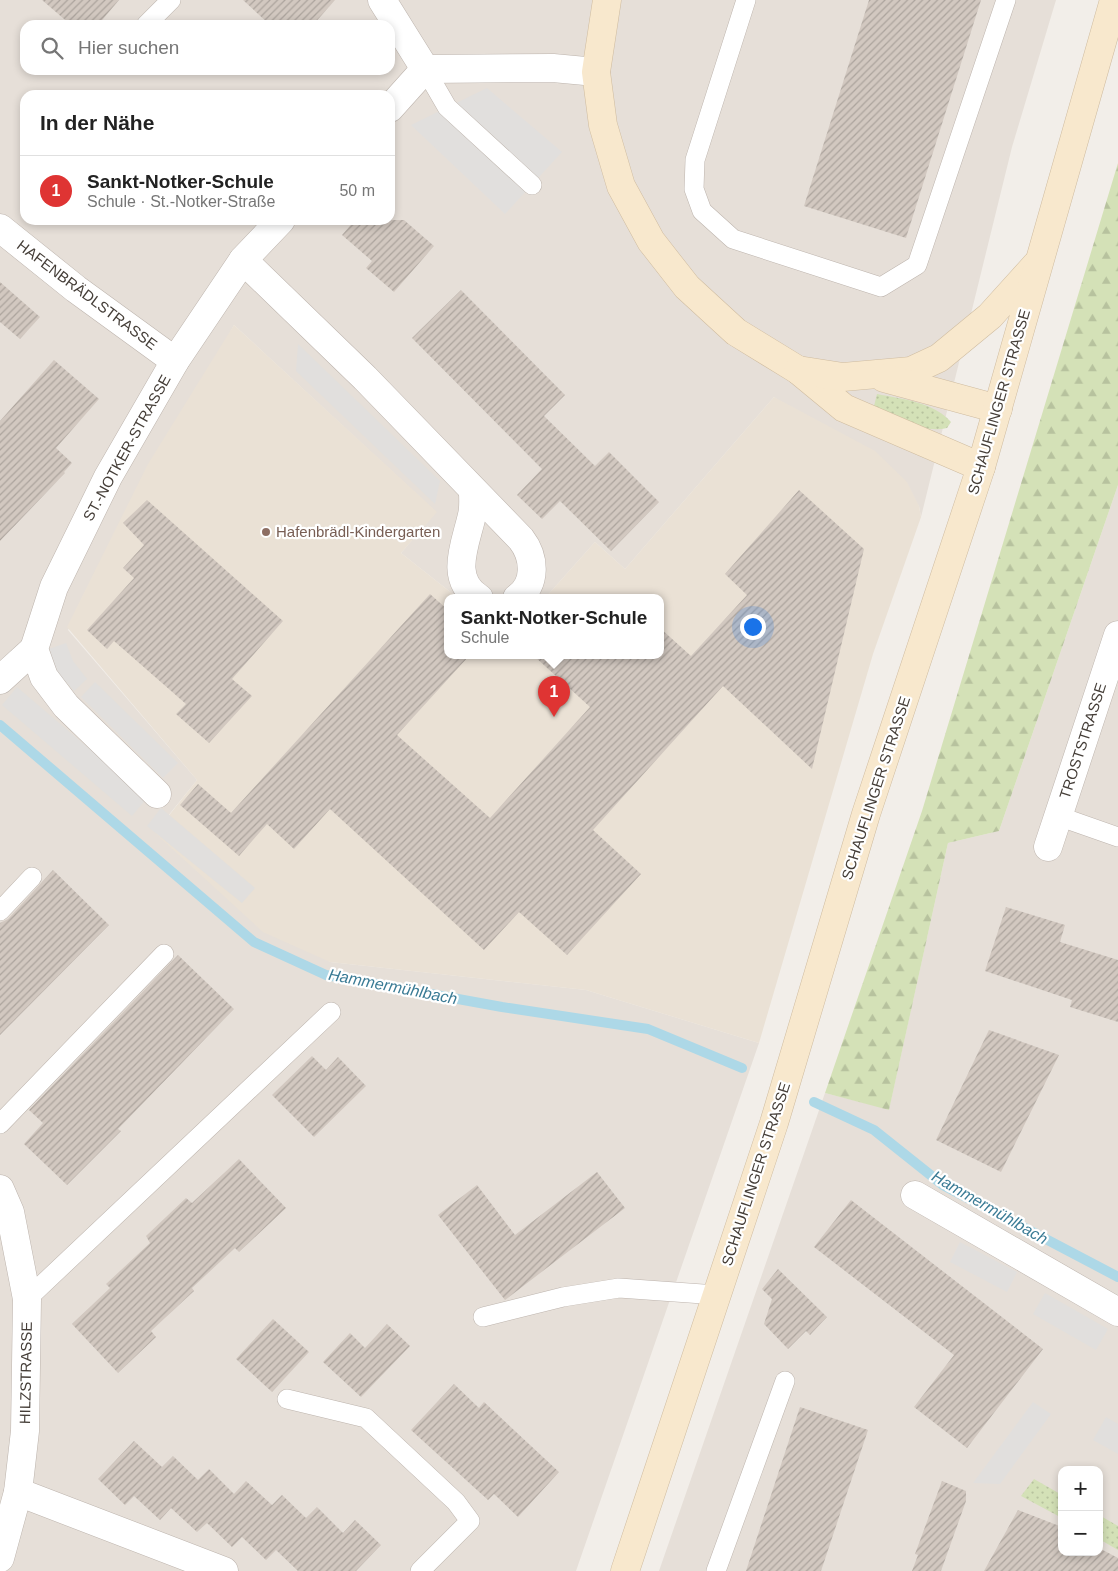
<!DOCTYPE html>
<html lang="de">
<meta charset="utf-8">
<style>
:root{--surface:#fff;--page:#f6f6f6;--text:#222;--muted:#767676;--line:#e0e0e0;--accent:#df3433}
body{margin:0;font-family:Arial,sans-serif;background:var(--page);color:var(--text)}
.controls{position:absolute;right:15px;bottom:15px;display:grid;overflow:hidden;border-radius:10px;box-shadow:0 2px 8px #0003}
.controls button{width:45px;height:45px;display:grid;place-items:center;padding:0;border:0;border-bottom:1px solid var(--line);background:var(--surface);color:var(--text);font:25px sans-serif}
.you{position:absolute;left:752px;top:626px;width:18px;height:18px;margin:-12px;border:4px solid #fff;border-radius:50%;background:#1a73e8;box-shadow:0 0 0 8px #1a73e833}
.badge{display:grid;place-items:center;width:32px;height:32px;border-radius:50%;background:var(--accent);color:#fff;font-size:16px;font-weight:700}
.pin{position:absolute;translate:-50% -41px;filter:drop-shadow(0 1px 2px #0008)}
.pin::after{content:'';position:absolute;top:26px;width:18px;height:15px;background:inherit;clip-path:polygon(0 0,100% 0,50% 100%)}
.popup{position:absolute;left:444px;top:594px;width:220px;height:65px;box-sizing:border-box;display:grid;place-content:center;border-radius:10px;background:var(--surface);filter:drop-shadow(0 1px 4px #0005);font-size:16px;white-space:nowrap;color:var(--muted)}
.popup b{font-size:19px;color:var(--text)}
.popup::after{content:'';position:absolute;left:50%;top:100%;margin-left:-10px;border:10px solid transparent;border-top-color:var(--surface)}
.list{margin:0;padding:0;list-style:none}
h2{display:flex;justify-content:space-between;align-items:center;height:65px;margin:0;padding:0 20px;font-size:21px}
h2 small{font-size:16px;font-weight:400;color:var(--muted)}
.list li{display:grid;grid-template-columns:32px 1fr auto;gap:15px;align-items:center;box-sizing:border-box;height:70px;padding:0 20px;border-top:1px solid var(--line)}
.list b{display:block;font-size:19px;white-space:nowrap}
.list p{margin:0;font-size:16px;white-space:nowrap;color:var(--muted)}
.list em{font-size:16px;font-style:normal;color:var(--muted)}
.icon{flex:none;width:28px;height:28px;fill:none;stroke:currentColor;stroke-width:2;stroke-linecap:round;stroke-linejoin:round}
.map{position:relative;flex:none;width:1118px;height:1571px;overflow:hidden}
.search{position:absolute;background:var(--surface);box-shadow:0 2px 8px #0003;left:20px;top:20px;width:375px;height:55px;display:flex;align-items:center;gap:12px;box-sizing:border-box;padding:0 18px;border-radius:15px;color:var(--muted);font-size:19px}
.panel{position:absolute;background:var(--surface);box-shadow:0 2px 8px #0003;left:20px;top:90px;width:375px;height:135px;border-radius:15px}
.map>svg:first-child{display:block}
.residential{fill:#e6dfd8;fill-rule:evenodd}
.education{fill:#eae1d5}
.grass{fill:url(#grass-dots)}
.forest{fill:url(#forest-firs)}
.parking{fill:#e1dfdd}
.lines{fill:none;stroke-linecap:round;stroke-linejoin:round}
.stream{stroke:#add8e7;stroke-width:10}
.building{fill:url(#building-hatch)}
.service-casing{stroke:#bdb4ad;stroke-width:20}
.minor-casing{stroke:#bdb4ad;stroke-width:29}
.secondary-casing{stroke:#cfbca0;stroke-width:29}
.service{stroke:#fff;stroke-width:19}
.minor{stroke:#fff;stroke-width:28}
.secondary{stroke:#f8e8cd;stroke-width:28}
.education-dot{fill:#8d6e63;stroke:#fff;stroke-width:2}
.labels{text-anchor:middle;stroke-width:4.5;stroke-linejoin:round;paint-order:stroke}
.street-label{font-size:15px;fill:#453e38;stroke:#fff}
.education-label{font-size:15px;fill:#785e54;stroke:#fff;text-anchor:start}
.water-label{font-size:16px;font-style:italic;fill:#3a7b95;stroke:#fff}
</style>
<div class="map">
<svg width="1118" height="1571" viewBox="0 0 1118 1571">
<defs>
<pattern id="grass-dots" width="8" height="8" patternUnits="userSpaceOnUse" patternTransform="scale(1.25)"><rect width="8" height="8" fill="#d4e1b7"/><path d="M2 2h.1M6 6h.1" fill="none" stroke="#b7c29e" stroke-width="1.8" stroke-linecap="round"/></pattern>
<pattern id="forest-firs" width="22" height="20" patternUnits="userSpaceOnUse" patternTransform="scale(1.25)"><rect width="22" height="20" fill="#d4e1b7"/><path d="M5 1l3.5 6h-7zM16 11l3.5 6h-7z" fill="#b7c29e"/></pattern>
<pattern id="building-hatch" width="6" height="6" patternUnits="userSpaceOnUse" patternTransform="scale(1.25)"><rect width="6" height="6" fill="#d2c8c0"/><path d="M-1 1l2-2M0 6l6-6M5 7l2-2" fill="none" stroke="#aca49d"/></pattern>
</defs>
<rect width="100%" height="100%" fill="#f2eee9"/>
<!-- residential -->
<g class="residential">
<path d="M 0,0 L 1056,0 L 1012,147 L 921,517 L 919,506 L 774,397 L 625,569 L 595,542 L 545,598 L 458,598 L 401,553 L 436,512 L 234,325 L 68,630 L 197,780 L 155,832 L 330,962 L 586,990 L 759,1043 L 576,1571 L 0,1571 ZM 25,25 L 390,25 L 390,70 L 25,70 ZM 25,95 L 390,95 L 390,220 L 25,220 Z"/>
<path d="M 1118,485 L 1118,1571 L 659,1571 L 825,1093 L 889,1109 L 948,843 L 999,831 ZM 1062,1470 L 1099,1470 L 1099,1552 L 1062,1552 Z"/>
</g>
<!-- education -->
<path class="education" d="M 234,325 L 437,512 L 401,553 L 458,598 L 448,598 L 448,656 L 660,656 L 660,598 L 545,598 L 595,542 L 625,569 L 774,397 L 875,451 L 907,482 L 919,506 L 921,517 L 873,654 L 759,1043 L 586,990 L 330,962 L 263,932 L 155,833 L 197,780 L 67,627 L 148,464 Z"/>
<!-- grass -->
<g class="grass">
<path d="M 877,394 C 902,399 934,402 951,422 L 947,428 C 922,434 896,417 874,406 Z"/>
<path d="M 1034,1479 L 1062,1495 L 1062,1518 L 1021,1496 Z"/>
<path d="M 1099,1515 L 1118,1526 L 1118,1550 L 1099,1539 Z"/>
</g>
<!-- forest -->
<path class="forest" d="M 1118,163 L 1118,485 L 999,831 L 948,843 L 889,1110 L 825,1093 L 922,811 Z"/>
<!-- parking -->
<g class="parking">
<path d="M 487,88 L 562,152 L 505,214 L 411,125 Z"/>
<path d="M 298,344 L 440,481 L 435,504 L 296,371 Z"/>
<path d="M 66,643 L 73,661 L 87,679 L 74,691 L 58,673 L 49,649 Z"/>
<path d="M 95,682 L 178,763 L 163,778 L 81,697 Z"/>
<path d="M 17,687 L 147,798 L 132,816 L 2,705 Z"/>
<path d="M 161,808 L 255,888 L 242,903 L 147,826 Z"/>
<path d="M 960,1242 L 1017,1272 L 1007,1292 L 950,1262 Z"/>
<path d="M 1045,1293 L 1108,1329 L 1096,1350 L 1033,1314 Z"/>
<path d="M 1033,1402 L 1051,1414 L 1000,1484 L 973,1483 Z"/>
<path d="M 1106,1417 L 1118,1424 L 1118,1454 L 1093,1440 Z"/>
</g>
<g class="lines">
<!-- stream -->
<g class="stream">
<path d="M 0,725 L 254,942 L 326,975 L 502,1007 L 648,1029 L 742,1068"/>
<path d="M 814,1102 L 874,1130 L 943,1185 L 1118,1277"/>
</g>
</g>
<!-- building -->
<g class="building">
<path d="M 42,0 L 119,0 L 98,25 L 71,25 Z"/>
<path d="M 243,0 L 335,0 L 313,25 L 270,25 Z"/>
<path d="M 869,0 L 981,0 L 906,238 L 804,206 Z"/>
<path d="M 355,220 L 404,220 L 434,246 L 394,292 L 366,268 L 372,261 L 342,235 Z"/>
<path d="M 0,282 L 40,317 L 20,339 L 0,322 Z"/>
<path d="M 461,290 L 565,395 L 544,416 L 595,466 L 609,452 L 659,502 L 611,551 L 560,501 L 542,519 L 517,495 L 542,469 L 412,338 Z"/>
<path d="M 54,360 L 99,399 L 56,448 L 72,463 L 64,472 L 65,473 L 0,541 L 0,421 Z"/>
<path d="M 799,490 L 864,549 L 812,769 L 723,686 L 593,830 L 641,874 L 567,955 L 519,912 L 484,950 L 330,809 L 294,849 L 267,824 L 239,856 L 180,805 L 198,784 L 231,813 L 430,594 L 448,610 L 448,656 L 469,656 L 397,735 L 490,818 L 590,707 L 534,656 L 660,656 L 660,628 L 691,656 L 747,595 L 725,574 Z"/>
<path d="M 147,500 L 283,621 L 232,679 L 252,696 L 209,743 L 176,714 L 186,704 L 114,641 L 107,649 L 87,630 L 134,578 L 123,568 L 144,545 L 123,523 Z"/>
<path d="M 53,870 L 109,925 L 0,1035 L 0,923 L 8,919 Z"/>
<path d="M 1006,907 L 1065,925 L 1060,942 L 1118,960 L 1118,1022 L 1070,1007 L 1072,1000 L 985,971 Z"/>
<path d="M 178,955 L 234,1009 L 118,1129 L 121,1131 L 67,1185 L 24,1144 L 43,1123 L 29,1110 Z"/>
<path d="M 989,1030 L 1059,1055 L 1001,1172 L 936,1140 Z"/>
<path d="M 312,1056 L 326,1070 L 338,1057 L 366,1086 L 314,1137 L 272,1095 Z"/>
<path d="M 239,1159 L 286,1208 L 239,1252 L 235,1248 L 192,1288 L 194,1291 L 151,1331 L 156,1337 L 118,1373 L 72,1324 L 110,1288 L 106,1284 L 150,1243 L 146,1236 L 186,1198 L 192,1203 Z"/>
<path d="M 597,1172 L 625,1208 L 505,1300 L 438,1215 L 477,1185 L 515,1235 Z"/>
<path d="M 851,1200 L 1043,1349 L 967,1448 L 914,1407 L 954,1355 L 814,1247 Z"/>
<path d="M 778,1269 L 827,1317 L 810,1335 L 806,1331 L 788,1349 L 764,1324 L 772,1299 L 762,1289 Z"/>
<path d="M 273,1319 L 309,1352 L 272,1392 L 236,1359 Z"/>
<path d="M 387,1324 L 410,1346 L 361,1397 L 323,1362 L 350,1333 L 365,1348 Z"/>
<path d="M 454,1384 L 479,1408 L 484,1402 L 559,1472 L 518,1517 L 494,1494 L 488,1500 L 411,1430 Z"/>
<path d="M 800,1407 L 868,1430 L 821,1571 L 746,1571 Z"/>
<path d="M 134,1441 L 162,1467 L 173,1456 L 198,1480 L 209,1469 L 234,1494 L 246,1481 L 272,1505 L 282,1495 L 306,1518 L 317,1507 L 343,1533 L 355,1520 L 381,1545 L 356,1571 L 298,1571 L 276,1550 L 266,1560 L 242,1537 L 232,1547 L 207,1523 L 197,1532 L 171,1508 L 160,1520 L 134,1496 L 125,1505 L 98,1479 Z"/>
<path d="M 942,1481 L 966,1491 L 966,1501 L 941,1571 L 912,1571 L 918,1555 L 915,1554 Z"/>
<path d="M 1018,1510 L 1062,1527 L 1062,1552 L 1099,1552 L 1099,1548 L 1118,1558 L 1118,1571 L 984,1571 Z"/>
</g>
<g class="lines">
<defs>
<g id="service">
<path d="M 746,0 L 695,160 L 694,189 L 702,211 L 733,239 L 881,287 L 917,265 L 1006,0"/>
<path d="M 146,25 L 171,0"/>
<path d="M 425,69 L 447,107 L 532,185"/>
<path d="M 1058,816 L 1118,837"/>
<path d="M 0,911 L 32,877"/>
<path d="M 0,1124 L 164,954"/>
<path d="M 27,1299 L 331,1012"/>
<path d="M 483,1317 L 563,1297 L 619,1288 L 717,1295"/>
<path d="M 287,1399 L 366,1418 L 456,1502 L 470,1521 L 420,1571"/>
<path d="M 716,1571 L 785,1381"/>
</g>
<g id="minor">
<path d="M 382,0 L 425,69"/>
<path d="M 390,108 L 425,69 L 553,68 L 596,72"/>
<path d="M 0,228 L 76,289 L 175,361"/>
<path d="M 243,260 L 365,378 L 521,539 C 535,557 537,584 517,598"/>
<path d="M 473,491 C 473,499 474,507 472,515 C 466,543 448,579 479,598"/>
<path d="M 0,680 L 34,649"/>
<path d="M 157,794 L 66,706 L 44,677 L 34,649 L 54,587 L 108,477 L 175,361 L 243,260 L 281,220"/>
<path d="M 1048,847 L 1118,635"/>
<path d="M 0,1189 L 10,1212 L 27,1299 L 25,1431 L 18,1492 L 0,1558"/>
<path d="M 915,1195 L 1118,1312"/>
<path d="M 18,1492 L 224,1571"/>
</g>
<g id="secondary">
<path d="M 607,0 L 596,72 L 603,125 L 621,186 L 651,241 L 687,287 L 736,332 L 798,370 L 844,408 L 981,467"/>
<path d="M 798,370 L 843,377 L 911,371 L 939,358 L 990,316 L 1036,265"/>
<path d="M 884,378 L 998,409"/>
<path d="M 625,1571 L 774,1123 L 866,814 L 981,467 L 1114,0"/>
</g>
</defs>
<!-- service casing -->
<use href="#service" class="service-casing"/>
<!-- minor casing -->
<use href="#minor" class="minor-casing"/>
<!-- secondary casing -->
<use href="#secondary" class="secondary-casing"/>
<!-- service -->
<use href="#service" class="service"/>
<!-- minor -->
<use href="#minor" class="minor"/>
<!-- secondary -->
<use href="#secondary" class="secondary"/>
</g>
<!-- markers -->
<circle class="education-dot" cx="266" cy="532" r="5"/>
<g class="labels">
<!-- street labels -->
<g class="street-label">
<text transform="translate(87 295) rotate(37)" y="5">HAFENBRÄDLSTRASSE</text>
<text transform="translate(999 402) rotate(-74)" y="5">SCHAUFLINGER STRASSE</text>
<text transform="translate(127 448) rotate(-61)" y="5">ST.-NOTKER-STRASSE</text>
<text transform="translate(1083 741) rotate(-72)" y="5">TROSTSTRASSE</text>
<text transform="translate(876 788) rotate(-72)" y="5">SCHAUFLINGER STRASSE</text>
<text transform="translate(756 1174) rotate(-72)" y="5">SCHAUFLINGER STRASSE</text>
<text transform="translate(26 1373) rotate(-89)" y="5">HILZSTRASSE</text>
</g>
<!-- education labels -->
<g class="education-label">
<text x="276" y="537">Hafenbrädl-Kindergarten</text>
</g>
<!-- water labels -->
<g class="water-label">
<text transform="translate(393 986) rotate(11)" y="6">Hammermühlbach</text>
<text transform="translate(990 1207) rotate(30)" y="6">Hammermühlbach</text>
</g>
</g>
</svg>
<div class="controls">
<button>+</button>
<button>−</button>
</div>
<div class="you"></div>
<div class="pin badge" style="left:554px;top:717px">1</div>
<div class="popup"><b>Sankt-Notker-Schule</b>Schule</div>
<div class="search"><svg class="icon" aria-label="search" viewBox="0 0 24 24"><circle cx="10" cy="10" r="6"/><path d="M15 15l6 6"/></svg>Hier suchen</div>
<section class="panel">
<h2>In der Nähe<small></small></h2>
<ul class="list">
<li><span class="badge">1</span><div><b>Sankt-Notker-Schule</b><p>Schule · St.-Notker-Straße</p></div><em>50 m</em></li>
</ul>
</section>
</div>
